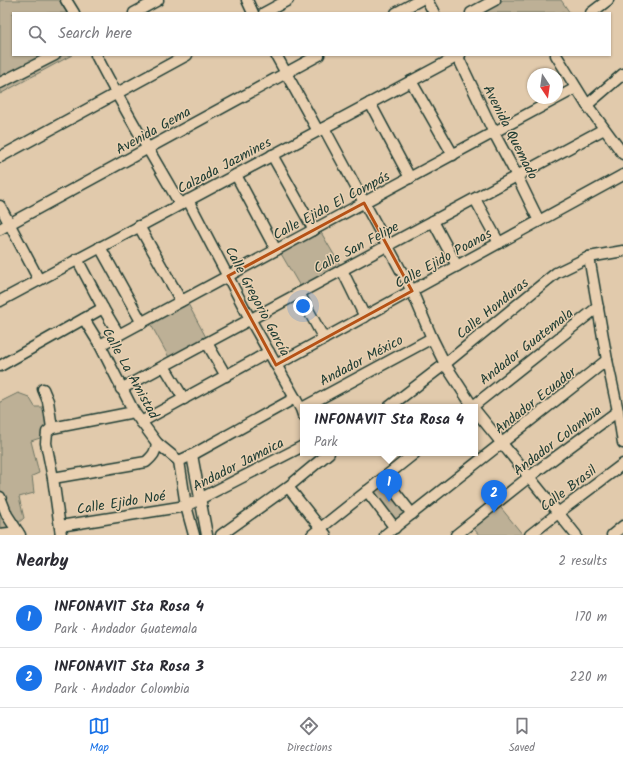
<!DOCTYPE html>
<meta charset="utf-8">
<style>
:root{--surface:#fff;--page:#f7f7f7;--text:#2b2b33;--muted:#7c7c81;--line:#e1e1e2;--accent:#1a73e8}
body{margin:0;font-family:Kalam,sans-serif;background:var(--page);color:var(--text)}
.compass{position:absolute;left:527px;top:68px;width:36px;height:36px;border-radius:50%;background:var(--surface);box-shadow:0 1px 3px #0004;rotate:167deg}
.you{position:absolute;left:303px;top:306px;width:14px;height:14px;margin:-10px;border:3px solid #fff;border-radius:50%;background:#1a73e8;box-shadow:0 0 0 6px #1a73e833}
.badge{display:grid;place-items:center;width:26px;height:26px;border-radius:50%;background:var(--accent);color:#fff;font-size:13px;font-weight:700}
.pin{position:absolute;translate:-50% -33px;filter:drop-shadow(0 1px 2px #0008)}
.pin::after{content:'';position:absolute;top:21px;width:14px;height:12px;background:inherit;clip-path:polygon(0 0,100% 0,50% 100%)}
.popup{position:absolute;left:300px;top:404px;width:178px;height:52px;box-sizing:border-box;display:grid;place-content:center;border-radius:0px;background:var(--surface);filter:drop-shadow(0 1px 3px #0005);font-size:13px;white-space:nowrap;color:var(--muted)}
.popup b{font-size:15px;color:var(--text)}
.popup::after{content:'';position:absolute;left:50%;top:100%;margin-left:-8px;border:8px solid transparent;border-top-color:var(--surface)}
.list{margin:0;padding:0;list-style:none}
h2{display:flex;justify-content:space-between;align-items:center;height:52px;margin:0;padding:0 16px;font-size:17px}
h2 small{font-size:13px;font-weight:400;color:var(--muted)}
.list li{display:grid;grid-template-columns:26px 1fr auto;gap:12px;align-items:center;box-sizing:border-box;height:60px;padding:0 16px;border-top:1px solid var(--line)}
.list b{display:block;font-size:15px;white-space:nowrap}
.list p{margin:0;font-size:13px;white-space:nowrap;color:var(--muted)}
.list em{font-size:13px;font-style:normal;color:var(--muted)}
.icon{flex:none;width:22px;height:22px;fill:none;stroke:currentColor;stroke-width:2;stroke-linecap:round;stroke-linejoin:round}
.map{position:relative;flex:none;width:623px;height:535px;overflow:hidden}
.search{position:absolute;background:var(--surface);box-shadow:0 1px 3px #0004;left:12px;right:12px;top:12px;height:44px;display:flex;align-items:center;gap:10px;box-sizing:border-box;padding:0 14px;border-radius:0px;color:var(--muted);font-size:15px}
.sheet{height:172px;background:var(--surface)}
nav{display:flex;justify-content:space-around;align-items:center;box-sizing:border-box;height:56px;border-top:1px solid var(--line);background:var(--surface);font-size:11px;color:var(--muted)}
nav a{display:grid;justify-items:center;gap:2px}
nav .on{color:var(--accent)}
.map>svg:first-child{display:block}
.green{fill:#bdb096;stroke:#6e7665}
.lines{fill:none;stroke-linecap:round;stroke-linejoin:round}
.street-casing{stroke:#1f3d34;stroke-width:13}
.street{stroke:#e9d0b1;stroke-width:10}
.marked{fill:none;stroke:#b65216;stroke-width:3;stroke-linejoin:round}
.labels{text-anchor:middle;stroke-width:3;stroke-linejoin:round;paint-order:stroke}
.street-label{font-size:14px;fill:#1f3d34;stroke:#e9d0b1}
</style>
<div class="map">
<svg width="623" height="535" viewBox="0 0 623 535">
<rect width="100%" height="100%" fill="#e1caac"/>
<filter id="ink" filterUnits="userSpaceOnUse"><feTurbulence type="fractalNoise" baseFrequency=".025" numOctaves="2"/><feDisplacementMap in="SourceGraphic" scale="8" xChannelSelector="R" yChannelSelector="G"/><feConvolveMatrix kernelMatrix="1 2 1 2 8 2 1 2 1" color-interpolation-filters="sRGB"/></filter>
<g filter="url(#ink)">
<!-- green -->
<g class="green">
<path d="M 0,0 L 59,0 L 67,13 L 13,13 L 13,55 L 72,55 L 0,94 Z"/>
<path d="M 503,0 L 561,0 L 570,13 L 478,13 Z"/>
<path d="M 319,229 L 340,265 L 301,288 L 280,252 Z"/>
<path d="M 187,302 L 208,341 L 171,361 L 150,323 Z"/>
<path d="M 18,393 L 29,397 L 35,407 L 46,407 L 48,427 L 43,437 L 31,441 L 39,473 L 32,476 L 34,493 L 19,497 L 24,518 L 10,530 L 0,531 L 0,402 Z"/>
<path d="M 384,478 L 412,514 L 395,528 L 367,491 Z"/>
<path d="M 497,503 L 523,535 L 479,535 L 470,524 Z"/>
</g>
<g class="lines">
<defs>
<g id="street">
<path d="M 66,0 L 74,13"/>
<path d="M 247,0 L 253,13"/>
<path d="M 427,0 L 434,13"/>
<path d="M 134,13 L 158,0"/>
<path d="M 264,13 L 288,0"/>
<path d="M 396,13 L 420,0"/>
<path d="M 471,13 L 495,0"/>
<path d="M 591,13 L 608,0"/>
<path d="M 96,55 C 122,106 152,155 180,204"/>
<path d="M 276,55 L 318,131"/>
<path d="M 457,55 L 494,133 L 517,176 L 539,221"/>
<path d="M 556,55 L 587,105 L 623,154"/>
<path d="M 411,81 L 453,155"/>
<path d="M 0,83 L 55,55"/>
<path d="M 370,103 L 410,178"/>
<path d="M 587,105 L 623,74"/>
<path d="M 324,128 L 412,291 L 432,338 L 445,364 L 473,407"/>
<path d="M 272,155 L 314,230"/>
<path d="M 0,157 L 187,55"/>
<path d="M 236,175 L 276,250"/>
<path d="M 475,199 L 499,243"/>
<path d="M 188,200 L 250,319 L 295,398 L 301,409 L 303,415"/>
<path d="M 0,206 L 39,280"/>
<path d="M 433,221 L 457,266"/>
<path d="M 139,226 L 181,301"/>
<path d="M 0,229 L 319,55"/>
<path d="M 100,247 L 142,323"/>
<path d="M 589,257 L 607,360 L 618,411 L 623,443"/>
<path d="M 77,259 L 103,308 L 119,335"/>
<path d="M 342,270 L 365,317"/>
<path d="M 299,293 L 324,339"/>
<path d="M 0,301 L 460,55"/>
<path d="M 84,319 L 100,345 L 134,412 L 157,443 L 179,461"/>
<path d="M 207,343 L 226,376"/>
<path d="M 100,345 L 576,88"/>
<path d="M 276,365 L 623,175"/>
<path d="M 0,366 L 103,308"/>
<path d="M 164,366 L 184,399"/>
<path d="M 43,389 L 48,401 L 52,428"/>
<path d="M 121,389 L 604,129"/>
<path d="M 304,407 L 432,338"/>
<path d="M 389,407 L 445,364 L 556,273 L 589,257 L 623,251"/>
<path d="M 472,407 L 598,307"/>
<path d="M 475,410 L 576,535"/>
<path d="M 141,422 L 269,352"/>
<path d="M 192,455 L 207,535"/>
<path d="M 179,461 L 192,455 L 295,398"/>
<path d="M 179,461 L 186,506 L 194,535"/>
<path d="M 53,478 L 146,462 C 153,456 156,452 157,443"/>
<path d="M 384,478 L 412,514"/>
<path d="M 288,487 L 326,535"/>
<path d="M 367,491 L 395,528"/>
<path d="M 0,497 L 7,515 L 20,535"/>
<path d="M 60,526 L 186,506 L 303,446"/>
<path d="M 0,534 L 18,532"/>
<path d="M 61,535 L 53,478 L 46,443 L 47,432 L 52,428 L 134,412"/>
<path d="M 221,535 L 288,487 L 329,453"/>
<path d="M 312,535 L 415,453"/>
<path d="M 385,535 L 607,360"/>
<path d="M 456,535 L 529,477 L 618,411"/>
<path d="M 530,535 L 558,513 L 623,464"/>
<path d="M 612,535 L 623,526"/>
</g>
</defs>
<!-- street casing -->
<use href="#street" class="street-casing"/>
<!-- street -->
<use href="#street" class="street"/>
</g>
</g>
<!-- marked area -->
<path class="marked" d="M 364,203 L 412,291 L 276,365 L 228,276 Z"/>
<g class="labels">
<!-- street labels -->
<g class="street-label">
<text transform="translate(153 130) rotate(-29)" y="5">Avenida Gema</text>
<text transform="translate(511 132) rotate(63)" y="5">Avenida Quemado</text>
<text transform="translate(224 165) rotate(-28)" y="5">Calzada Jazmines</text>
<text transform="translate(331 205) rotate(-28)" y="5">Calle Ejido El Compás</text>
<text transform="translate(356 247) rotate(-28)" y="5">Calle San Felipe</text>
<text transform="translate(443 258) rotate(-29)" y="5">Calle Ejido Poanas</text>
<text transform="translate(258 301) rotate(62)" y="5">Calle Gregorio García</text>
<text transform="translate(492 308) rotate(-39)" y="5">Calle Honduras</text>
<text transform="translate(526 346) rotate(-38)" y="5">Andador Guatemala</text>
<text transform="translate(361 360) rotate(-28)" y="5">Andador México</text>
<text transform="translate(131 373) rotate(61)" y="5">Calle La Amistad</text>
<text transform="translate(535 400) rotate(-38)" y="5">Andador Ecuador</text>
<text transform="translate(557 440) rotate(-37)" y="5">Andador Colombia</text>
<text transform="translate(238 464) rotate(-27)" y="5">Andador Jamaica</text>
<text transform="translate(568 488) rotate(-37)" y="5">Calle Brasil</text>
<text transform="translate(121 502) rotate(-9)" y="5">Calle Ejido Noé</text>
</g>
</g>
</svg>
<svg class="compass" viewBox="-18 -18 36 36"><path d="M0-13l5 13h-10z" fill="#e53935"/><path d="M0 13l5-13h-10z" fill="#7c7c81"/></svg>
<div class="you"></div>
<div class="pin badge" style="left:389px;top:502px">1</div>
<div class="popup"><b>INFONAVIT Sta Rosa 4</b>Park</div>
<div class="pin badge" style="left:494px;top:513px">2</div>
<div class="search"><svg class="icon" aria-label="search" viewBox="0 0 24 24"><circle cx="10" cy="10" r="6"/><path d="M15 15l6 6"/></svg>Search here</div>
</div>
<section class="sheet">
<h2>Nearby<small>2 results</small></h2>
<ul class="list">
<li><span class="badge">1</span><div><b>INFONAVIT Sta Rosa 4</b><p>Park · Andador Guatemala</p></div><em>170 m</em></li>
<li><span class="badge">2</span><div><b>INFONAVIT Sta Rosa 3</b><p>Park · Andador Colombia</p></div><em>220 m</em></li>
</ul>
</section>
<nav>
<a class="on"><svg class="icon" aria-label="map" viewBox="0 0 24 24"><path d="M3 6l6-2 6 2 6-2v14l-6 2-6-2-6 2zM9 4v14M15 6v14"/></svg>Map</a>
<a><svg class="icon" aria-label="directions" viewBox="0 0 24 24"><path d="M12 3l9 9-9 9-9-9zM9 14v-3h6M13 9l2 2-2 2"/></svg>Directions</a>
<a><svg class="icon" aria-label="saved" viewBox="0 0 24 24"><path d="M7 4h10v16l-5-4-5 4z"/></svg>Saved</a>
</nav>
